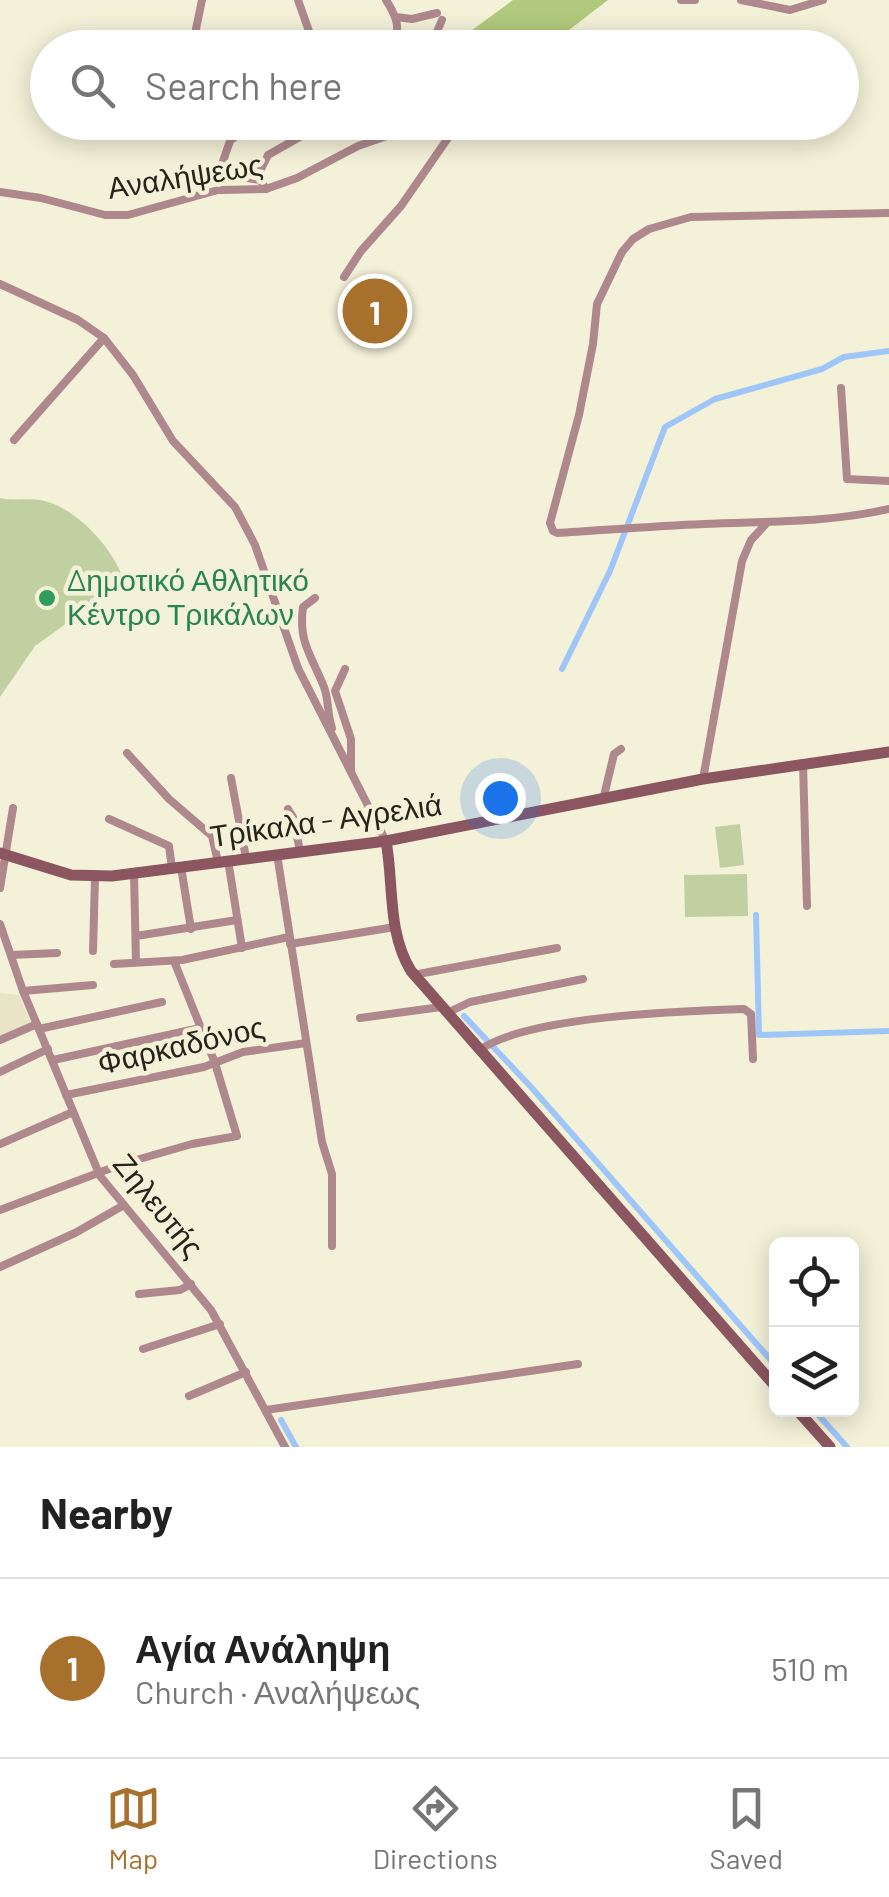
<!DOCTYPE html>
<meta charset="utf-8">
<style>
:root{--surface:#fff;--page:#f6f6f6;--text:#222;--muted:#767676;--line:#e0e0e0;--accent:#a7702c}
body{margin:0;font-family:Barlow,sans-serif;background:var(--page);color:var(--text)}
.controls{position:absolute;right:30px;bottom:30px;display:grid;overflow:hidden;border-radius:15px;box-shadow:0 5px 25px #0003}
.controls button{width:90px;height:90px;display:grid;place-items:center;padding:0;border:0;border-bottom:2px solid var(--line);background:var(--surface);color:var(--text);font:50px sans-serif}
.you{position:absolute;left:500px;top:798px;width:35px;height:35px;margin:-25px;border:8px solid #fff;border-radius:50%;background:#1a73e8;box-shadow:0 0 0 15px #1a73e833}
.badge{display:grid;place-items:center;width:65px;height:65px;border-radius:50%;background:var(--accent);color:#fff;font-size:32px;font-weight:700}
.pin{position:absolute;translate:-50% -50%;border:5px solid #fff;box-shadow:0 2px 10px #0006}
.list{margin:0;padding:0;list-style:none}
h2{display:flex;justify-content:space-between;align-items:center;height:130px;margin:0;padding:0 40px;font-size:42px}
h2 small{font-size:32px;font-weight:400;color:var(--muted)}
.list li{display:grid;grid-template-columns:65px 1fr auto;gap:30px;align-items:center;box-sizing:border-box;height:180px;padding:0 40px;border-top:2px solid var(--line)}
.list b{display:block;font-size:38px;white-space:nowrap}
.list p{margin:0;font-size:32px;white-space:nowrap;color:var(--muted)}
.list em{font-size:32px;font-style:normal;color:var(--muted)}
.icon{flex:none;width:55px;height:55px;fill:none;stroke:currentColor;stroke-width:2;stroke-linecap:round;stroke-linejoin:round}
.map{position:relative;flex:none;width:889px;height:1447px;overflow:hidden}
.search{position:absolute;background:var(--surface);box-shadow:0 5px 25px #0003;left:30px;right:30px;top:30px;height:110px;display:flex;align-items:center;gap:25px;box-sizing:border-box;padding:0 35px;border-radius:55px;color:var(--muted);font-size:38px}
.sheet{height:310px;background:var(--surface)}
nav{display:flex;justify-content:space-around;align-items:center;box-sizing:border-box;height:140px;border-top:2px solid var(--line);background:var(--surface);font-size:28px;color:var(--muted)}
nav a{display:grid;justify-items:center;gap:5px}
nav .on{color:var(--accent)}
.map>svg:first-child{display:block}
.built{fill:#e9e4c5}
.green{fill:#c0d0a1}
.forest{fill:#b1c97c}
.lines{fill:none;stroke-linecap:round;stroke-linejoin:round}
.canal{stroke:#9fc6f9;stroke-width:6}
.street{stroke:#ae888d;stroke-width:8}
.secondary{stroke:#8b565f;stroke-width:11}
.leisure-dot{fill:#2e9e5b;stroke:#f4f1d9;stroke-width:4}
.labels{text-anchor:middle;stroke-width:9;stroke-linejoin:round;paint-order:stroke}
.street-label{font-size:30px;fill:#25241b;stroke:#f4f1d9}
.leisure-label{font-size:30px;fill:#27864d;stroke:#f4f1d9;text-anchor:start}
</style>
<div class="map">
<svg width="889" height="1447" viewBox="0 0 889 1447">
<rect width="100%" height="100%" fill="#f4f1d9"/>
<!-- built -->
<path class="built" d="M 0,993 L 19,995 L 31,1024 L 0,1038 Z"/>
<!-- green -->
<g class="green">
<path d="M 0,498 C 13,501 27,498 40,500 C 74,506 108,543 121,573 L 67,623 L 35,646 L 0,697 Z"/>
<path d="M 740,824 L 744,865 L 720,868 L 715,827 Z"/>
<path d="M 747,874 L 748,916 L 685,917 L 684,875 Z"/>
</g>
<!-- forest -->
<path class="forest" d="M 513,0 L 608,0 L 547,47 L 466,47 L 460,39 Z"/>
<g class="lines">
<!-- canal -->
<g class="canal">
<path d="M 562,669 L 610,571 L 665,427 L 715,399 L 822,369 L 844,357 L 889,351"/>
<path d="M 756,915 L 759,1035 L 889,1031"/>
<path d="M 464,1016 L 531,1087 L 776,1366"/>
<path d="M 814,1410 L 847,1447"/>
<path d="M 281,1420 L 296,1447"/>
</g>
<!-- street -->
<g class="street">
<path d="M 298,0 L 315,48"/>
<path d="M 386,0 C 397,17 402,30 391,48"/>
<path d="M 681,0 L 695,0"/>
<path d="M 741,0 L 790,10 L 823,0"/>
<path d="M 396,17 L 412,19 L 437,13"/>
<path d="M 200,48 L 196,29 L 202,0"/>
<path d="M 430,48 L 442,20"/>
<path d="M 253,122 L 230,141 L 222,164 L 229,175 L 260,180 L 266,189"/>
<path d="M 256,179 L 268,155 L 326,122"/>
<path d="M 0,192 L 41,198 L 105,215 L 128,215 L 218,190 L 266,189 L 297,178 L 358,146 L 427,122"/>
<path d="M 889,213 L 691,217 L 649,229 L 633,239 L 622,252 L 597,304 L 593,344 L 579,415 L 550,523 L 553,531 L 557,533 C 606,530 655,526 704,524 C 767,521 828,523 889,509"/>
<path d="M 344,277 L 361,251 L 401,206 L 459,122"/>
<path d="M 0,284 L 78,320 L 104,338 L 133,375 L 173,441 L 235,507 L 255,545 L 298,668 L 386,841"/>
<path d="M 841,388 L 847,479 L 889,481"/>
<path d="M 14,440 L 104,338"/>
<path d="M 315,598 L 303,607 C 298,643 312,656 324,687 C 329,700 327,714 332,728"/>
<path d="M 345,669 L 335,691 L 351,739 L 351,771"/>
<path d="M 127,753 L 169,799 L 212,836 L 218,862"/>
<path d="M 803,763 L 807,906"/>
<path d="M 231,778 L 246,858"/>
<path d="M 703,779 L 742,561 L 751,540 L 765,525"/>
<path d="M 603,800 L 614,754 L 621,749"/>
<path d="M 288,809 L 293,817 L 300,851"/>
<path d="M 109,819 L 169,846 L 172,868"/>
<path d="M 277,854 L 322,1142 L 332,1174 L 332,1246"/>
<path d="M 228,860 L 242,948"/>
<path d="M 181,867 L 191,929"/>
<path d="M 134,874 L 136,962"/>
<path d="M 0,888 L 13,808"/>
<path d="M 0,924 L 23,991 L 100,1176 L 211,1310 L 285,1447"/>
<path d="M 136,936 L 237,920"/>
<path d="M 290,944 L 395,927"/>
<path d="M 93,951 L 95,878"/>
<path d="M 11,955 L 57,953"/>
<path d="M 114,964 L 182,960 L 289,937"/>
<path d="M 413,975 L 557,948"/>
<path d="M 23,991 L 93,985"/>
<path d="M 447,1013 L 470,1002 L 583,979"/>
<path d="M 360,1018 L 441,1007"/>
<path d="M 39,1029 L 162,1002"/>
<path d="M 0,1040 L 37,1024"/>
<path d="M 481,1049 C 531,1016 681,1011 744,1009 L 751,1014 L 753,1059"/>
<path d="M 53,1060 L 200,1028"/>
<path d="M 0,1072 L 48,1049"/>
<path d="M 66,1095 L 204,1067 L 243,1052 L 306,1043"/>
<path d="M 0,1144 L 73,1112"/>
<path d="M 0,1210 L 122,1164 L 192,1144 L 237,1136 L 215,1063 L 174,961"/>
<path d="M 0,1267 L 75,1233 L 124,1205"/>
<path d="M 139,1294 L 180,1290 L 191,1284"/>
<path d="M 143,1349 L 220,1324"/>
<path d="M 189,1396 L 246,1372"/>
<path d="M 266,1410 L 578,1364"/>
</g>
<!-- secondary -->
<g class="secondary">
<path d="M 386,841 C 394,884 387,932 411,971 L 776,1387"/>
<path d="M 0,853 L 71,875 L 112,876 L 386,841 L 703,779 L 889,752"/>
<path d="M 797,1410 L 830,1447"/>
</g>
</g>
<!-- markers -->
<circle class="leisure-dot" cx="47" cy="598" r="10"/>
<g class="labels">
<!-- street labels -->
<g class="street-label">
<text transform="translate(185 177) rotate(-9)" y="10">Αναλήψεως</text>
<text transform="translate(326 821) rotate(-8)" y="10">Τρίκαλα - Αγρελιά</text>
<text transform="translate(181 1046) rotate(-13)" y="10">Φαρκαδόνος</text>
<text transform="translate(158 1206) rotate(51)" y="10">Ζηλευτής</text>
</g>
<!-- leisure labels -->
<g class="leisure-label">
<text x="67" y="591">Δημοτικό Αθλητικό<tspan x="67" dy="34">Κέντρο Τρικάλων</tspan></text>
</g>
</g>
</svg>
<div class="controls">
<button><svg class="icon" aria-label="locate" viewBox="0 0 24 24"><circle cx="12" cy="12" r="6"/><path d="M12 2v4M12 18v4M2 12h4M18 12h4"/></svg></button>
<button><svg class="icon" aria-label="layers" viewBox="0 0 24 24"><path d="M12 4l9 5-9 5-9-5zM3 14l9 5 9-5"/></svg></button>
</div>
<div class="you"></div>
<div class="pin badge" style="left:375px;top:311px">1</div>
<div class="search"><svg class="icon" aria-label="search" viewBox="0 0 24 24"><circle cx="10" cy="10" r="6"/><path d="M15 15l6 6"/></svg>Search here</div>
</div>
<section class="sheet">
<h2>Nearby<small></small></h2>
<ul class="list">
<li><span class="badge">1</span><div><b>Αγία Ανάληψη</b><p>Church · Αναλήψεως</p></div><em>510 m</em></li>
</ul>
</section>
<nav>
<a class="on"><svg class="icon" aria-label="map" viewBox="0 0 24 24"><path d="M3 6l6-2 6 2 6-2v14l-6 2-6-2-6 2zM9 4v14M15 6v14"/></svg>Map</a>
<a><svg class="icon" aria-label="directions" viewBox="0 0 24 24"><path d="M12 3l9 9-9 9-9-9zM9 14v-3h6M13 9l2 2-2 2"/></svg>Directions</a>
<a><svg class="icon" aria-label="saved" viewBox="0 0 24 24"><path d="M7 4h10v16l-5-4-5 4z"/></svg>Saved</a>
</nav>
